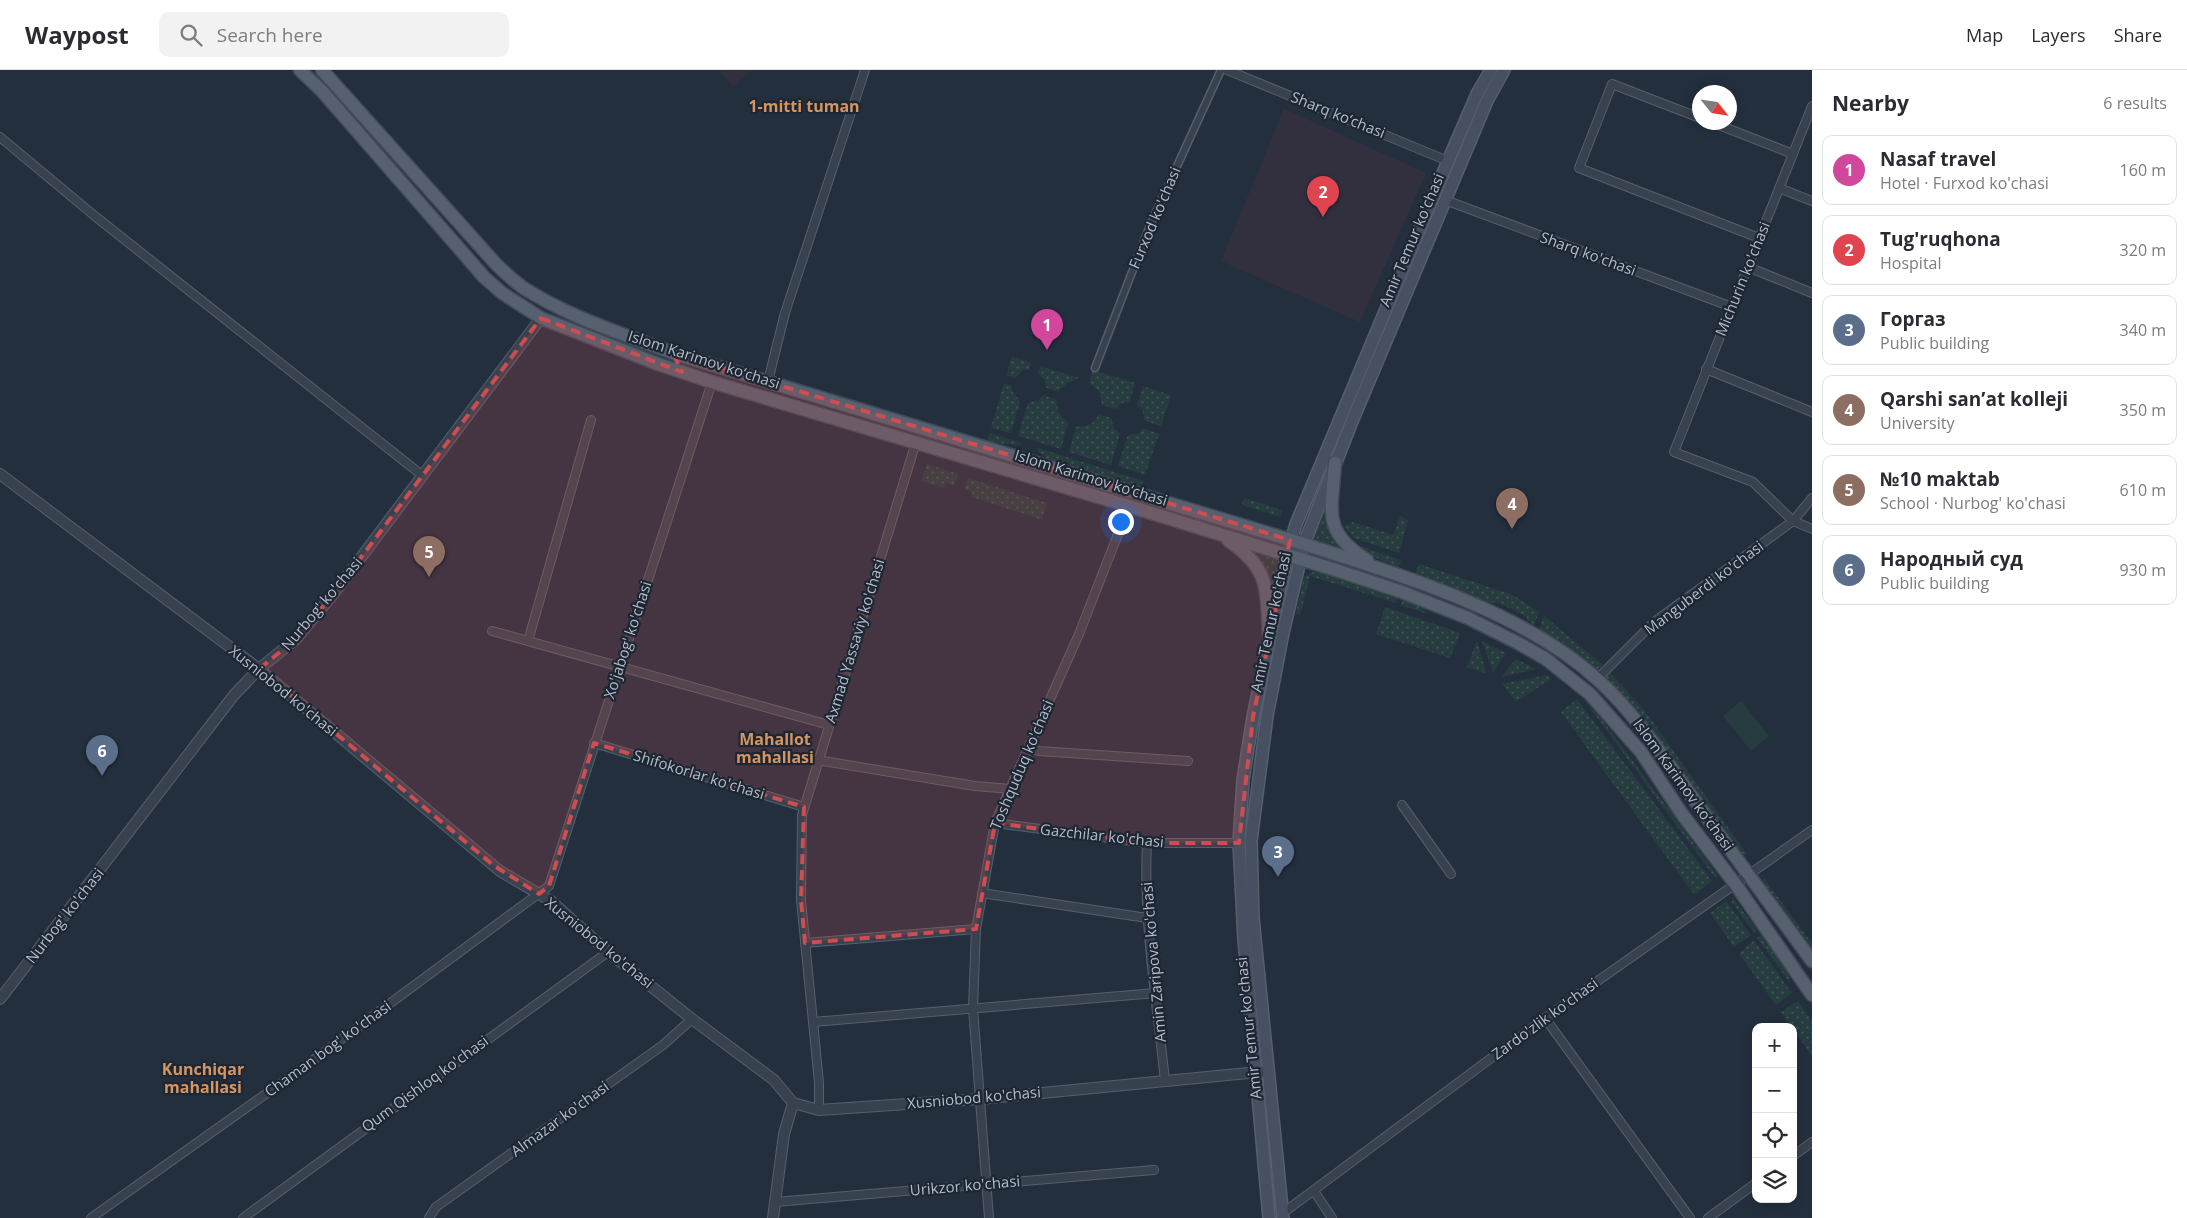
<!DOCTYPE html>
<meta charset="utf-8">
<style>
:root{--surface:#fff;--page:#f2f2f3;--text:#2b2b33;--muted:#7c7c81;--line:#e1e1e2;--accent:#56698c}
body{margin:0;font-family:"Open Sans",sans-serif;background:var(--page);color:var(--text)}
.controls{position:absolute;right:15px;bottom:15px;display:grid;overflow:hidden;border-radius:10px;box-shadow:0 2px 12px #0003}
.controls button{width:45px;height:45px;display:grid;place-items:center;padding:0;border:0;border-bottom:1px solid var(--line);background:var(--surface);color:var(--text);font:25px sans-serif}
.compass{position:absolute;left:1692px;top:15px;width:45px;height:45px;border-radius:50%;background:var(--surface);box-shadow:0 2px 12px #0003;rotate:120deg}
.you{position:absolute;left:1120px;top:451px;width:18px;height:18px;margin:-12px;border:4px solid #fff;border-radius:50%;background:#1a73e8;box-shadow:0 0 0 8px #1a73e833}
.badge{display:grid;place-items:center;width:32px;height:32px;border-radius:50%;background:var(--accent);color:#fff;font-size:16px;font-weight:700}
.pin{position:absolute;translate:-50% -41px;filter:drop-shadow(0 1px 2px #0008)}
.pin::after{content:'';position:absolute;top:26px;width:18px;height:15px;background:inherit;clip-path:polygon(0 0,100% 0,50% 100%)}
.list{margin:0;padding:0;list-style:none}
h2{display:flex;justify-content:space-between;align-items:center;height:65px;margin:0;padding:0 20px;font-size:21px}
h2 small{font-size:16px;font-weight:400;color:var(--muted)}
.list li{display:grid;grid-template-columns:32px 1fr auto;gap:15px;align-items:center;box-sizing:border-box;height:70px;margin:0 10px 10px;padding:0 10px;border:1px solid var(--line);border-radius:10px}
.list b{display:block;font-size:19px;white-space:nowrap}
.list p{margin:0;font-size:16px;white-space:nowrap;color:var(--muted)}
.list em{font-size:16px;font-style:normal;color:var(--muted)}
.icon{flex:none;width:28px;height:28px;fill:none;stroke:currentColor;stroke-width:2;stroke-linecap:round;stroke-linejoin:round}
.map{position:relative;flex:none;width:1812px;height:1148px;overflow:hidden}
header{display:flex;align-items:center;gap:30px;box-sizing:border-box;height:70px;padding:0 25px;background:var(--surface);border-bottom:1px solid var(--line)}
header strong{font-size:24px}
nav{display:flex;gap:28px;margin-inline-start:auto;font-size:18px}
.search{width:350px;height:45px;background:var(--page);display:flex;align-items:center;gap:12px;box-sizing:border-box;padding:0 18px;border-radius:10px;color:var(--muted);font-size:19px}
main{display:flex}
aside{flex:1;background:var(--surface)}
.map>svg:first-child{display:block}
.medical{fill:#32303f}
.grass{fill:url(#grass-dots)}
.pitch{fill:#263c3f}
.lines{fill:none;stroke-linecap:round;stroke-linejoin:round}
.pedestrian-casing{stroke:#565f6c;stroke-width:9}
.minor-casing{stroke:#565f6c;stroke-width:10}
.tertiary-casing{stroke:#565f6c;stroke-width:12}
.secondary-casing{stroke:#565f6c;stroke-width:14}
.primary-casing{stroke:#414a57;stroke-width:15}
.pedestrian{stroke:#38414e;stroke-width:6}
.minor{stroke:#38414e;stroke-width:8}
.tertiary{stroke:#38414e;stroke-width:10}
.secondary{stroke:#465061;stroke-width:11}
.primary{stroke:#56606e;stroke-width:12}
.marked{fill:#ce4d50;fill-opacity:0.2;stroke:#ce4d50;stroke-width:4;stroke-dasharray:10 6;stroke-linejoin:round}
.labels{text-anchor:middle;stroke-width:4.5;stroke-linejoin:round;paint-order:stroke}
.street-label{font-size:15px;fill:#b4bcc9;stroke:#1d2633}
.neighbourhood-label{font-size:16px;font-weight:bold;fill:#d59563;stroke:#1d2633}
</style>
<header>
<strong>Waypost</strong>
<div class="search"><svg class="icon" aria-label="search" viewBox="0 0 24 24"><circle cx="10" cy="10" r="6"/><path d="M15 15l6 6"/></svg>Search here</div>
<nav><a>Map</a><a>Layers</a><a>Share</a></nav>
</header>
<main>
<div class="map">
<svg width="1812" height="1148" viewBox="0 0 1812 1148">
<defs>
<pattern id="grass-dots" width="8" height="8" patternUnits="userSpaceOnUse" patternTransform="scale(1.25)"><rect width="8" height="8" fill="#263c3f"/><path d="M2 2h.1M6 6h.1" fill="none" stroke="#435659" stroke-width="1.8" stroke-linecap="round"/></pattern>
</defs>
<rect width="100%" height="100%" fill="#242f3e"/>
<!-- medical -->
<g class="medical">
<path d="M 719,0 L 752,0 L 733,17 Z"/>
<path d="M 1284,39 L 1426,103 L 1360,252 L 1221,191 Z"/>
</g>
<!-- grass -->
<g class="grass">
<path d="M 1012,286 L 1031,293 L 1029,300 L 1023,300 L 1015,308 L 1006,305 Z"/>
<path d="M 1040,296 L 1079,308 L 1067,313 L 1058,322 L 1045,317 L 1045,310 L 1038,303 Z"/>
<path d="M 1093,300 L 1135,313 L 1130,332 L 1122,333 L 1115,339 L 1102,335 L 1099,321 L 1089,313 Z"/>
<path d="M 1004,313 L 1012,316 L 1012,321 L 1020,331 L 1011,363 L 991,358 Z"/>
<path d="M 1143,316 L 1171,325 L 1161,356 L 1145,351 L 1142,339 L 1137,335 Z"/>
<path d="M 1043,325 L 1056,329 L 1059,343 L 1068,353 L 1061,379 L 1018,366 L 1028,333 L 1039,330 Z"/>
<path d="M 1099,344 L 1111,348 L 1114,359 L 1120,363 L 1111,395 L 1069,382 L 1076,356 C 1087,357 1094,354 1099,344 Z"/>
<path d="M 1143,358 L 1159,364 L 1145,405 L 1118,396 L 1128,365 L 1139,363 Z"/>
<path d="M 990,363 L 1021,373 L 1020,376 C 1009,372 998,376 987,371 Z"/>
<path d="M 1038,378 L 1143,411 L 1141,419 L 1051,391 L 1037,381 Z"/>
<path d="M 927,394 L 958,404 L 954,416 L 946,413 L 944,418 L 921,411 Z"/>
<path d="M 968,408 L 1047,433 L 1042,450 L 971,427 L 972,422 L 964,419 Z"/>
<path d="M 1244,428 L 1282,440 L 1280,447 L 1242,435 Z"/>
<path d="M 1328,432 L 1350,482 L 1313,470 Z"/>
<path d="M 1400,446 L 1408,450 L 1399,483 L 1353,468 L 1344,456 L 1353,452 L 1393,465 Z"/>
<path d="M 1354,474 L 1401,490 L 1399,498 L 1361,481 Z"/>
<path d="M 1247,480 L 1278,489 L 1271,520 L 1264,496 Z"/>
<path d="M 1419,494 L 1513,525 L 1539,542 L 1534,556 L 1525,546 L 1499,533 L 1483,532 L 1415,505 Z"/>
<path d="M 1315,501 L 1398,527 L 1396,533 L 1310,506 L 1300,546 L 1296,543 L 1304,506 Z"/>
<path d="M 1403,529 L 1415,533 L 1428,544 L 1401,535 Z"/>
<path d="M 1385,537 L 1460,563 L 1450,588 L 1376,564 Z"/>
<path d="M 1544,546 L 1603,595 L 1597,600 L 1562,572 L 1539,560 Z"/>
<path d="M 1477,571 L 1487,604 L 1467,597 Z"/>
<path d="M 1482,571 L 1506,583 L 1493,602 Z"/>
<path d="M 1516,589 L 1536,599 L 1501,607 Z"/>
<path d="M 1609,601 L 1645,641 L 1747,784 L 1743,786 L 1643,647 L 1604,607 Z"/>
<path d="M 1547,605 L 1551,609 L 1516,632 L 1502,614 Z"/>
<path d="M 1575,617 L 1584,625 L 1718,806 L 1715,808 L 1582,627 L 1573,620 Z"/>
<path d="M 1577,629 L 1712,811 L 1696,824 L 1692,822 L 1561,642 Z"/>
<path d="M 1764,808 L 1812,873 L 1812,880 L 1763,813 Z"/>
<path d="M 1734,829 L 1757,860 L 1754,863 L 1731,831 Z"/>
<path d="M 1726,831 L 1751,865 L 1734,877 L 1710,843 Z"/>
<path d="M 1761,865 L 1788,903 L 1791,914 L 1757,868 Z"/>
<path d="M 1754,870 L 1792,923 L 1776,935 L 1739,884 Z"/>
<path d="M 1798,931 L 1812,951 L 1812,986 L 1781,942 Z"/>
</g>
<!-- pitch -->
<path class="pitch" d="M 1741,631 L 1769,666 L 1751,681 L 1723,646 Z"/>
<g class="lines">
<defs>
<path id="pedestrian" d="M 1095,298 L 1151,153 L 1221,0"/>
<g id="minor">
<path d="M 1227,0 L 1448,91"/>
<path d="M 1812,36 L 1674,382 L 1753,412 L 1793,451 L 1812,459"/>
<path d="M 1700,48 L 1612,14 L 1579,98 L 1759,168"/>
<path d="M 1711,52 L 1793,84"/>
<path d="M 0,67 L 96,147 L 423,406"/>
<path d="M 1779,118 L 1812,131"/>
<path d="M 1445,130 L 1732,237"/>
<path d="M 1748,197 L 1812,223"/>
<path d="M 1706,299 L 1812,342"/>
<path d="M 768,311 L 785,243 L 865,0"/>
<path d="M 492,561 L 829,655"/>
<path d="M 528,571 L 591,350"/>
<path d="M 1597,609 L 1654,552 L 1793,451 L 1812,428"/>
<path d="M 594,673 L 804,737"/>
<path d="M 1029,678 L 1039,681 L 1188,691"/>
<path d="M 817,690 L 975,716 L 1011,719"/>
<path d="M 1402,735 L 1451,804"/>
<path d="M 995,753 L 1147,773 L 1239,773"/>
<path d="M 1147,773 C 1143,852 1157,932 1165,1011"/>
<path d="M 982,823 L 1147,848"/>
<path d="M 805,873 L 976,859"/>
<path d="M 1545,948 L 1690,1148"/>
<path d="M 813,952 L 1156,923"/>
<path d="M 819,1040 L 819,1013 L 801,830 L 802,745 L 916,372"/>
<path d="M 1793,1086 L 1812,1072"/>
<path d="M 1314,1121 L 1332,1148"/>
<path d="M 775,1132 L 1154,1100"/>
<path d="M 1283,1143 L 1545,948 L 1812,760"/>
<path d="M 91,1148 L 301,999 L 549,816 L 712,312"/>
<path d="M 243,1148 L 608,882"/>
<path d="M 429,1148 L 436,1137 L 663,975 L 692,949"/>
<path d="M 989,1148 L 973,938 L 976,859 L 995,753 L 1079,564 L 1129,436"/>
<path d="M 1708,1148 L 1756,1113"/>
</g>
<g id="tertiary">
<path d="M 0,404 L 259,599 L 500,801 L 551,831 L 608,882 L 692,949 L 774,1010 L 793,1033 L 819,1040 L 980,1029 L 1269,1001"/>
<path d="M 0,929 L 234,625 L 259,599 L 296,569 L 335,522 L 541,248"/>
<path d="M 773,1148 L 784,1064 L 793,1033"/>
</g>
<g id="secondary">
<path d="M 1269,1148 L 1244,870 L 1239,773 L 1243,710 L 1253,647 L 1287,484 L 1296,454 L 1448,91 L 1477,24 L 1491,0"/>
<path d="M 1283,1148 L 1253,848 L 1251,771 L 1267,646 L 1283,563 L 1304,474 L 1353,349 L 1487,31 L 1504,0"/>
</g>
<g id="primary">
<path d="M 300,0 L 322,21 L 484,207 L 502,223 L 541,248 L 658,294 L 712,312 L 1129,436 L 1339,501 L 1402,522 L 1468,548 L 1518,573 L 1546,589 L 1590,624 L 1641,682 L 1682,744 L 1736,815 L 1812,925"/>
<path d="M 322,0 L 496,194 C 504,202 513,210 522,217 C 568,247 621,263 673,283 L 1304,474 C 1399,505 1521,540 1597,609 C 1638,646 1668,694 1701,739 C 1737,790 1775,840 1812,891"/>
<path d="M 1335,393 C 1332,441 1321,461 1367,490"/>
<path d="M 1228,470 C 1270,499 1266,517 1269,564"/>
</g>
</defs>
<!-- pedestrian casing -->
<use href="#pedestrian" class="pedestrian-casing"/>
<!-- minor casing -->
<use href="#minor" class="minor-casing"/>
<!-- tertiary casing -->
<use href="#tertiary" class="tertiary-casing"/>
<!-- secondary casing -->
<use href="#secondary" class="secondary-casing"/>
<!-- primary casing -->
<use href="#primary" class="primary-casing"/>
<!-- pedestrian -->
<use href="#pedestrian" class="pedestrian"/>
<!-- minor -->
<use href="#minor" class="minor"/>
<!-- tertiary -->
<use href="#tertiary" class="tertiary"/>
<!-- secondary -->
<use href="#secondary" class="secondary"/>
<!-- primary -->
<use href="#primary" class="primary"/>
</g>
<!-- marked area -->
<path class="marked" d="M 541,248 L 682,302 L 673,283 L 1290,470 L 1253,647 L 1239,773 L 1147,773 L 995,753 L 976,859 L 805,873 L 801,830 L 804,737 L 594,673 L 549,816 L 539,824 L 493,795 L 259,599 L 296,569 L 335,522 Z"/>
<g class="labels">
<!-- street labels -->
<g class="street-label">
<text transform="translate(1338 45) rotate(22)" y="5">Sharq ko‘chasi</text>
<text transform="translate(1155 148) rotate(-67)" y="5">Furxod ko'chasi</text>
<text transform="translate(1412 170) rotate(-67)" y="5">Amir Temur ko'chasi</text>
<text transform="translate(1588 184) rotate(20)" y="5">Sharq ko'chasi</text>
<text transform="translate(1743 209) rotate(-68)" y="5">Michurin ko'chasi</text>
<text transform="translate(704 290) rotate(18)" y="5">Islom Karimov ko‘chasi</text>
<text transform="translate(1091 408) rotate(17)" y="5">Islom Karimov ko‘chasi</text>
<text transform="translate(1704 518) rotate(-37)" y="5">Manguberdi ko'chasi</text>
<text transform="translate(322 534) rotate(-50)" y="5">Nurbog' ko'chasi</text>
<text transform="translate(1271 552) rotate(-78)" y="5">Amir Temur ko'chasi</text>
<text transform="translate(628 570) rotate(-72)" y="5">Xo'jabog' ko'chasi</text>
<text transform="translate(855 571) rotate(-73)" y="5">Axmad Yassaviy ko'chasi</text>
<text transform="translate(283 621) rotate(39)" y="5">Xusniobod ko'chasi</text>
<text transform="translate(1022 695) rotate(-67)" y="5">Toshquduq ko'chasi</text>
<text transform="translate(699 705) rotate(17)" y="5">Shifokorlar ko'chasi</text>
<text transform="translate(1683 715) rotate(54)" y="5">Islom Karimov ko‘chasi</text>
<text transform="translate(1102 766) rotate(6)" y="5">Gazchilar ko'chasi</text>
<text transform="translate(65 846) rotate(-52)" y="5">Nurbog' ko'chasi</text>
<text transform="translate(599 873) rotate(39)" y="5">Xusniobod ko'chasi</text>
<text transform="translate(1154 892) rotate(-95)" y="5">Amin Zaripova ko'chasi</text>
<text transform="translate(1545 949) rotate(-36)" y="5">Zardo'zlik ko'chasi</text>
<text transform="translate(1249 958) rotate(-96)" y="5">Amir Temur ko'chasi</text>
<text transform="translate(328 979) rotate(-36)" y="5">Chaman bog' ko'chasi</text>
<text transform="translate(425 1014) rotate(-36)" y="5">Qum Qishloq ko'chasi</text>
<text transform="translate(974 1028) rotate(-5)" y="5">Xusniobod ko'chasi</text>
<text transform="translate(560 1049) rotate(-36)" y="5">Almazar ko'chasi</text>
<text transform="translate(965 1116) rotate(-5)" y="5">Urikzor ko'chasi</text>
</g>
<!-- neighbourhood labels -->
<g class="neighbourhood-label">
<text x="804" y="42">1-mitti tuman</text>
<text x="775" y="675">Mahallot<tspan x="775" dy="18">mahallasi</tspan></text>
<text x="203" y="1005">Kunchiqar<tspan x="203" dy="18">mahallasi</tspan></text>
</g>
</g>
</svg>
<div class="controls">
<button>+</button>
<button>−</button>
<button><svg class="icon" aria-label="locate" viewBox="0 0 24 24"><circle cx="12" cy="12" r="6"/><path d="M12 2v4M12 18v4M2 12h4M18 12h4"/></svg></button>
<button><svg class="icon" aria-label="layers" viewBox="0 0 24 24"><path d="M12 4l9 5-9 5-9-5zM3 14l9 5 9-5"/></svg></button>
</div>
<svg class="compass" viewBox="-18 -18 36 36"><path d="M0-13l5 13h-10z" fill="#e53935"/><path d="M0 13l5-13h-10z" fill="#7c7c81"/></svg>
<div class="you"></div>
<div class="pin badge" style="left:1047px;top:280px;background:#d1479c">1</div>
<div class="pin badge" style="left:1323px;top:147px;background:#e0444e">2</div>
<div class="pin badge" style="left:1278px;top:807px;background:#5c6f8a">3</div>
<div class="pin badge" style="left:1512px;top:459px;background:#8d6e63">4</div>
<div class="pin badge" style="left:429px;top:507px;background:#8d6e63">5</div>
<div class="pin badge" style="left:102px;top:706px;background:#5c6f8a">6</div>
</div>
<aside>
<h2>Nearby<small>6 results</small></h2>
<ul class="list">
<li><span class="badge" style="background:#d1479c">1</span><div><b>Nasaf travel</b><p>Hotel · Furxod ko'chasi</p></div><em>160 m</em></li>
<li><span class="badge" style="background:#e0444e">2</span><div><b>Tug'ruqhona</b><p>Hospital</p></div><em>320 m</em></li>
<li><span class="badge" style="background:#5c6f8a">3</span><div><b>Горгаз</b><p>Public building</p></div><em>340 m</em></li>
<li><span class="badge" style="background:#8d6e63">4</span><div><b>Qarshi san’at kolleji</b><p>University</p></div><em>350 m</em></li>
<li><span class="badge" style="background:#8d6e63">5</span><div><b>№10 maktab</b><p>School · Nurbog' ko'chasi</p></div><em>610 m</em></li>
<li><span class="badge" style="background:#5c6f8a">6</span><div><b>Народный суд</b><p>Public building</p></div><em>930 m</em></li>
</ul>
</aside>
</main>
